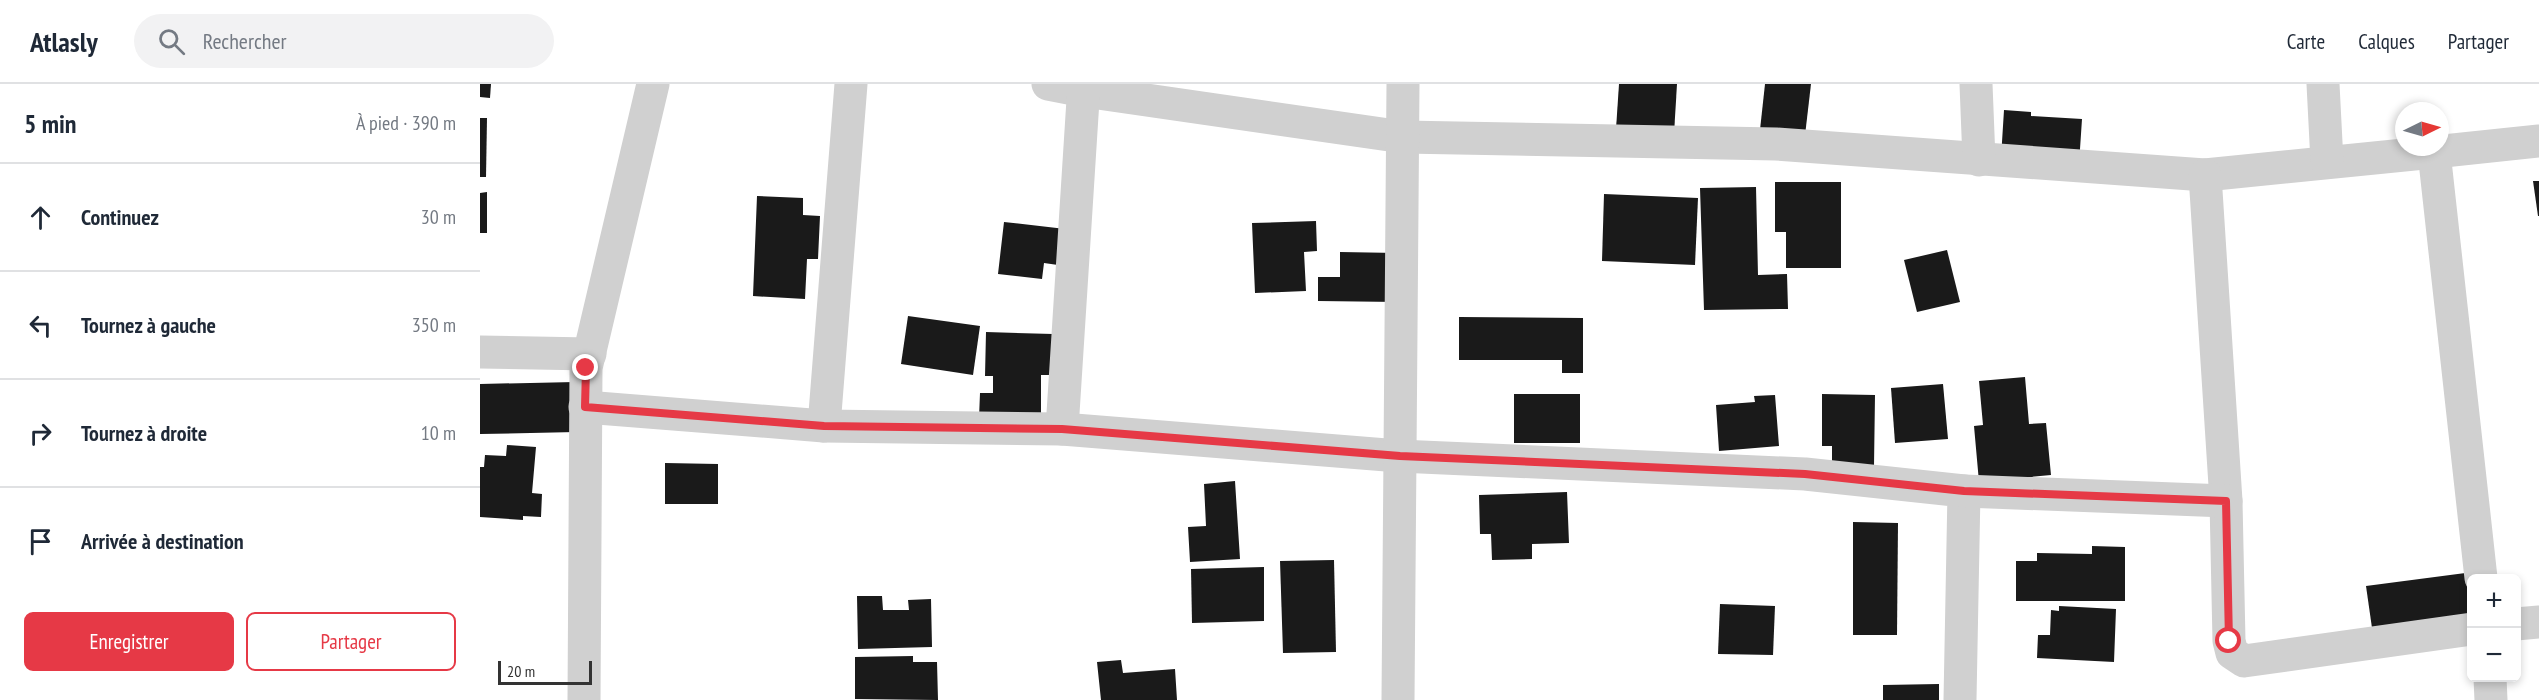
<!DOCTYPE html>
<html lang="fr">
<meta charset="utf-8">
<style>
:root{--surface:#fff;--page:#f2f2f3;--text:#1f2937;--muted:#747a83;--line:#e0e1e3;--accent:#e63946}
body{margin:0;font-family:"PT Sans Narrow",sans-serif;background:var(--page);color:var(--text)}
.controls{position:absolute;right:18px;bottom:18px;display:grid;overflow:hidden;border-radius:9px;box-shadow:0 3px 9px #0003}
.controls button{width:54px;height:54px;display:grid;place-items:center;padding:0;border:0;border-bottom:2px solid var(--line);background:var(--surface);color:var(--text);font:30px sans-serif}
.compass{position:absolute;left:1915px;top:18px;width:54px;height:54px;border-radius:50%;background:var(--surface);box-shadow:0 3px 9px #0003;rotate:85deg}
.scale{position:absolute;left:18px;bottom:15px;width:94px;box-sizing:border-box;padding-left:6px;border:3px solid #333;border-top:0;font-size:16px;line-height:21px;white-space:nowrap;color:#333;-webkit-text-stroke:4px #fff;paint-order:stroke}
.stop{position:absolute;width:18px;height:18px;margin:-14px;border:4px solid #e63946;border-radius:50%;background:#fff}
.stop.end{background:#e63946;border-color:#fff;box-shadow:0 2px 6px #0008}
.list{margin:0;padding:0;list-style:none}
h2{display:flex;justify-content:space-between;align-items:center;height:78px;margin:0;padding:0 24px;font-size:26px}
h2 small{font-size:20px;font-weight:400;color:var(--muted)}
.list li{display:grid;grid-template-columns:39px 1fr auto;gap:18px;align-items:center;box-sizing:border-box;height:108px;padding:0 24px;border-top:2px solid var(--line)}
.list b{display:block;font-size:22px;white-space:nowrap}
.list em{font-size:20px;font-style:normal;color:var(--muted)}
.actions{display:flex;gap:12px;padding:18px 24px}
.actions a{flex:1;padding:14px 0;border:2px solid var(--accent);border-radius:9px;text-align:center;font-size:21px;color:var(--accent)}
.actions .main{background:var(--accent);color:#fff}
.icon{flex:none;width:33px;height:33px;fill:none;stroke:currentColor;stroke-width:2;stroke-linecap:round;stroke-linejoin:round}
.map{position:relative;flex:none;width:2059px;height:616px;overflow:hidden}
header{display:flex;align-items:center;gap:36px;box-sizing:border-box;height:84px;padding:0 30px;background:var(--surface);border-bottom:2px solid var(--line)}
header strong{font-size:28px}
nav{display:flex;gap:33px;margin-inline-start:auto;font-size:21px}
.search{width:420px;height:54px;background:var(--page);display:flex;align-items:center;gap:15px;box-sizing:border-box;padding:0 21px;border-radius:33px;color:var(--muted);font-size:22px}
main{display:flex}
aside{flex:1;background:var(--surface)}
.map>svg:first-child{display:block}
.building{fill:#1a1a1a}
.lines{fill:none;stroke-linecap:round;stroke-linejoin:round}
.minor{stroke:#d0d0d0;stroke-width:33}
.route{stroke:#e63946;stroke-width:8}
</style>
<header>
<strong>Atlasly</strong>
<div class="search"><svg class="icon" aria-label="search" viewBox="0 0 24 24"><circle cx="10" cy="10" r="6"/><path d="M15 15l6 6"/></svg>Rechercher</div>
<nav><a>Carte</a><a>Calques</a><a>Partager</a></nav>
</header>
<main>
<aside>
<h2>5 min<small>À pied · 390 m</small></h2>
<ul class="list">
<li><svg class="icon" aria-label="ahead" viewBox="0 0 24 24"><path d="M12 20V5M6 11l6-6 6 6"/></svg><div><b>Continuez</b></div><em>30 m</em></li>
<li><svg class="icon" aria-label="left" viewBox="0 0 24 24"><path d="M17 20v-9H6M10 6l-5 5 5 5"/></svg><div><b>Tournez à gauche</b></div><em>350 m</em></li>
<li><svg class="icon" aria-label="right" viewBox="0 0 24 24"><path d="M7 20v-9h11M14 6l5 5-5 5"/></svg><div><b>Tournez à droite</b></div><em>10 m</em></li>
<li><svg class="icon" aria-label="arrive" viewBox="0 0 24 24"><path d="M6 21V4h12l-3 4 3 4H6"/></svg><div><b>Arrivée à destination</b></div></li>
</ul>
<div class="actions"><a class="main">Enregistrer</a><a>Partager</a></div>
</aside>
<div class="map">
<svg width="2059" height="616" viewBox="0 0 2059 616">
<rect width="100%" height="100%" fill="#fff"/>
<!-- building -->
<g class="building">
<path d="M 0,0 L 11,0 L 10,14 L 0,13 Z"/>
<path d="M 1139,0 L 1197,0 L 1194,50 L 1136,45 Z"/>
<path d="M 1285,0 L 1331,0 L 1324,60 L 1279,55 Z"/>
<path d="M 1524,26 L 1551,28 L 1551,32 L 1602,35 L 1599,80 L 1521,74 Z"/>
<path d="M 0,34 L 7,34 L 6,93 L 0,93 Z"/>
<path d="M 2053,97 L 2059,97 L 2059,132 L 2058,132 Z"/>
<path d="M 1295,98 L 1361,98 L 1361,184 L 1306,184 L 1306,148 L 1295,148 Z"/>
<path d="M 1276,103 L 1278,191 L 1307,190 L 1308,225 L 1224,226 L 1220,104 Z"/>
<path d="M 7,108 L 7,149 L 0,149 L 0,109 Z"/>
<path d="M 1124,110 L 1218,114 L 1215,181 L 1122,177 Z"/>
<path d="M 277,112 L 323,114 L 323,131 L 340,132 L 338,175 L 327,175 L 325,215 L 273,212 Z"/>
<path d="M 836,137 L 837,167 L 824,168 L 826,207 L 775,209 L 772,139 Z"/>
<path d="M 524,138 L 594,146 L 578,181 L 564,179 L 562,195 L 518,190 Z"/>
<path d="M 1467,166 L 1480,218 L 1437,228 L 1424,176 Z"/>
<path d="M 860,168 L 918,169 L 918,218 L 838,217 L 838,193 L 860,193 Z"/>
<path d="M 428,232 L 500,242 L 493,291 L 421,280 Z"/>
<path d="M 979,233 L 1103,234 L 1103,289 L 1082,289 L 1082,276 L 979,276 Z"/>
<path d="M 506,248 L 573,250 L 572,291 L 561,291 L 561,336 L 499,334 L 500,309 L 513,309 L 513,292 L 505,292 Z"/>
<path d="M 1545,293 L 1549,340 L 1566,339 L 1571,391 L 1499,398 L 1494,342 L 1503,341 L 1499,297 Z"/>
<path d="M 95,298 L 96,348 L 0,350 L 0,300 Z"/>
<path d="M 1463,300 L 1468,355 L 1415,359 L 1411,304 Z"/>
<rect x="1034" y="310" width="66" height="49"/>
<path d="M 1342,310 L 1395,311 L 1394,382 L 1352,382 L 1352,362 L 1342,362 Z"/>
<path d="M 1295,311 L 1299,362 L 1239,367 L 1236,321 L 1275,318 L 1274,312 Z"/>
<path d="M 27,361 L 56,363 L 52,409 L 62,410 L 61,433 L 43,432 L 43,436 L 0,433 L 0,383 L 4,383 L 5,371 L 26,372 Z"/>
<path d="M 185,379 L 238,380 L 238,420 L 185,420 Z"/>
<path d="M 755,397 L 760,475 L 710,478 L 708,443 L 726,442 L 724,400 Z"/>
<path d="M 1087,408 L 1089,459 L 1052,460 L 1052,475 L 1012,476 L 1011,450 L 1000,450 L 999,411 Z"/>
<path d="M 1373,438 L 1418,439 L 1417,551 L 1373,551 Z"/>
<path d="M 1612,462 L 1645,463 L 1645,517 L 1536,517 L 1536,477 L 1557,477 L 1557,469 L 1612,470 Z"/>
<path d="M 854,476 L 856,568 L 803,569 L 800,477 Z"/>
<path d="M 784,483 L 784,537 L 712,539 L 711,485 Z"/>
<path d="M 1993,488 L 1992,538 L 1893,551 L 1886,502 Z"/>
<path d="M 377,512 L 402,512 L 403,526 L 429,526 L 428,516 L 451,515 L 452,563 L 378,565 Z"/>
<path d="M 1240,520 L 1295,522 L 1293,571 L 1238,570 Z"/>
<path d="M 1579,522 L 1636,525 L 1634,578 L 1557,574 L 1558,551 L 1570,551 L 1571,526 L 1579,527 Z"/>
<path d="M 433,572 L 433,578 L 457,578 L 458,616 L 375,615 L 375,573 Z"/>
<path d="M 641,576 L 643,589 L 695,585 L 697,616 L 621,616 L 617,578 Z"/>
<path d="M 1459,600 L 1459,616 L 1403,616 L 1403,601 Z"/>
</g>
<g class="lines">
<!-- minor -->
<g class="minor">
<path d="M 568,0 L 604,7 L 923,53 L 1296,60 L 1725,91 L 1954,68"/>
<path d="M 1496,0 L 1499,76"/>
<path d="M 1843,0 L 1847,78"/>
<path d="M 1725,91 L 1746,417 L 1749,557 L 1752,569 L 1764,577 L 1992,545"/>
<path d="M 0,268 L 110,270"/>
<path d="M 105,323 L 344,342 L 582,345 L 919,372 L 1325,390 L 1484,407 L 1480,616"/>
<path d="M 344,342 L 371,0"/>
<path d="M 582,345 L 604,0"/>
<path d="M 1484,407 L 1746,417"/>
<path d="M 2001,494 L 1954,68 L 2059,57"/>
<path d="M 2036,540 L 2059,538"/>
<path d="M 2010,594 L 2011,616"/>
<path d="M 104,616 L 106,284 L 173,0"/>
<path d="M 918,616 L 923,0"/>
</g>
</g>
<g class="lines">
<!-- route -->
<path class="route" d="M 106,284 L 105,323 L 344,342 L 582,345 L 920,372 L 1325,390 L 1484,407 L 1746,417 L 1749,557"/>
</g>
</svg>
<div class="controls">
<button>+</button>
<button>−</button>
</div>
<svg class="compass" viewBox="-18 -18 36 36"><path d="M0-13l5 13h-10z" fill="#e53935"/><path d="M0 13l5-13h-10z" fill="#747a83"/></svg>
<div class="scale">20 m</div>
<div class="stop" style="left:1749px;top:557px"></div>
<div class="stop end" style="left:106px;top:284px"></div>
</div>
</main>
